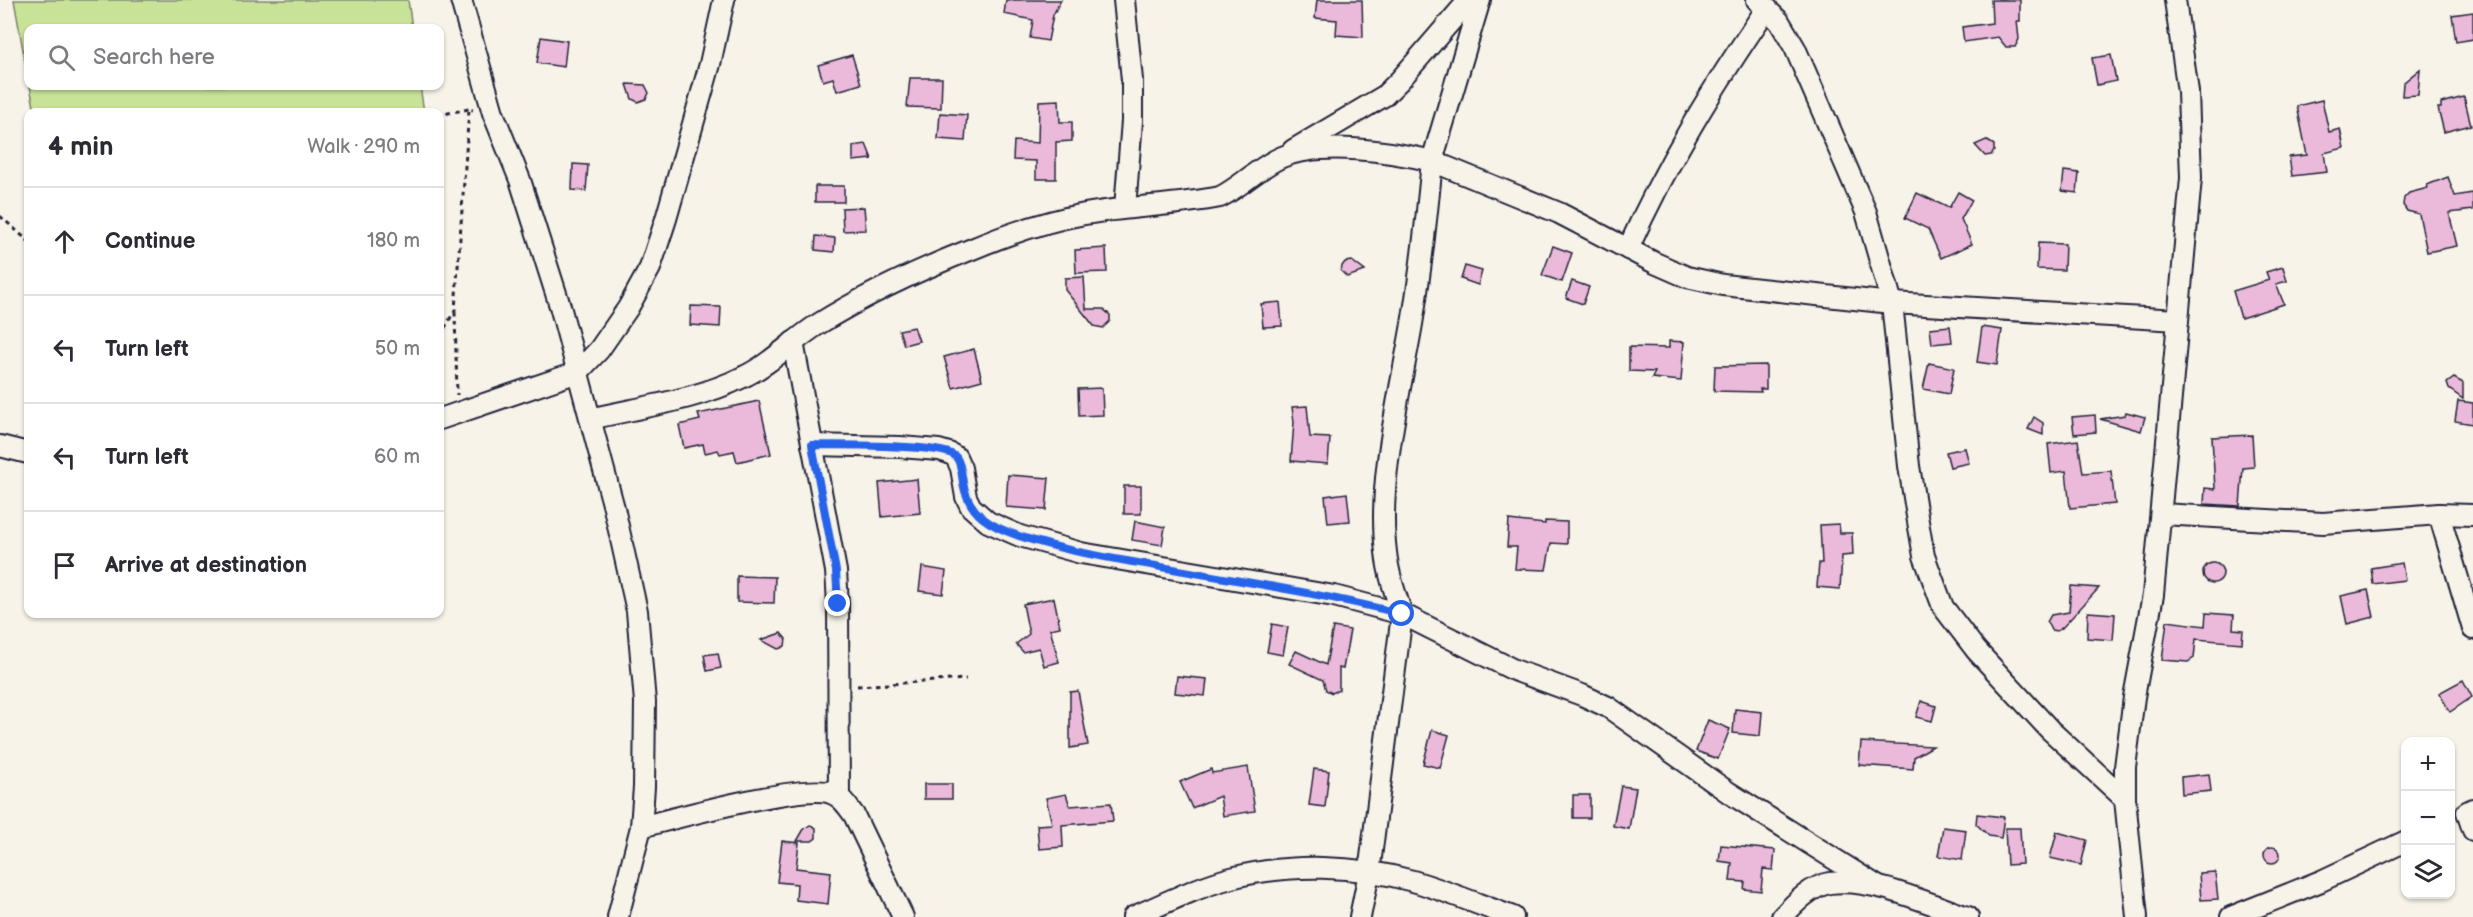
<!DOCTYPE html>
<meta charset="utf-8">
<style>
:root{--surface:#fff;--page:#f2f2f3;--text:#2b2b33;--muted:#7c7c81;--line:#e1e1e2}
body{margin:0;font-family:"Balsamiq Sans",sans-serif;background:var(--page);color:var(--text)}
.controls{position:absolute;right:18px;bottom:18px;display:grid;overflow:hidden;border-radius:12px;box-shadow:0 2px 4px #0004}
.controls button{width:54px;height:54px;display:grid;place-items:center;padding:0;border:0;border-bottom:2px solid var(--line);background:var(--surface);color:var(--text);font:30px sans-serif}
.stop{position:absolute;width:18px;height:18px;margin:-14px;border:4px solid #2563eb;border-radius:50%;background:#fff}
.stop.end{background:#2563eb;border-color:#fff;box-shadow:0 2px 6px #0008}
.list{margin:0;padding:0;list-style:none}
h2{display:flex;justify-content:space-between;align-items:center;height:78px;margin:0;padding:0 24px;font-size:26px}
h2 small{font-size:20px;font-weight:400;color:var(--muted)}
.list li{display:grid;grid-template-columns:39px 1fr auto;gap:18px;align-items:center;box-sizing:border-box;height:108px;padding:0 24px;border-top:2px solid var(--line)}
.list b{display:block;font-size:22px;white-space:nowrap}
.list em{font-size:20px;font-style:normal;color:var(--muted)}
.icon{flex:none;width:33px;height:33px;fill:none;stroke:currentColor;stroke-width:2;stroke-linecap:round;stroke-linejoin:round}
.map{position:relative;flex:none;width:2473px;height:917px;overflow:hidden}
.search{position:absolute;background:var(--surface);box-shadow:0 2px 4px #0004;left:24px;top:24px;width:420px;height:66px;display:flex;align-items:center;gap:15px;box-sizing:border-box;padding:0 21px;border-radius:12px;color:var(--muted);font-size:22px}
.panel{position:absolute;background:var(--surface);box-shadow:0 2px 4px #0004;left:24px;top:108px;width:420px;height:510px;border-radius:12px}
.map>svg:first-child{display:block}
.green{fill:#c8e298;stroke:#75826a;stroke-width:1.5}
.building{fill:#ebb9d9;stroke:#22223b;stroke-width:1.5}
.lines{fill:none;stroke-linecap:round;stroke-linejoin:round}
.street-casing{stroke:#22223b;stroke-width:24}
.path{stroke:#22223b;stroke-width:3;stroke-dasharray:4.5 4.5;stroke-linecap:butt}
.street{stroke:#f7f3e8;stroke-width:20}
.route{stroke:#2563eb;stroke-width:8}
</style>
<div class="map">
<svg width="2473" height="917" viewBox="0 0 2473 917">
<rect width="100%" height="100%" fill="#f7f3e8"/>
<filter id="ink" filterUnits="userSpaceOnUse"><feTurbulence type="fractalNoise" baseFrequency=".0167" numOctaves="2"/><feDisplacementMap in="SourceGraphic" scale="12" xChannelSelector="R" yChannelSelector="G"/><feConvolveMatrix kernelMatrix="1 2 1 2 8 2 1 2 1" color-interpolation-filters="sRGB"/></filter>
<g filter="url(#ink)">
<!-- green -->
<g class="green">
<path d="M 14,0 L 408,0 L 412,28 L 28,28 L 28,78 Z"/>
<path d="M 30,86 L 420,86 L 424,112 L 35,112 Z"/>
</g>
<!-- building -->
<g class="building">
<path d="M 1006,0 L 1061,0 L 1053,15 L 1048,41 L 1030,38 L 1033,20 L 1004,14 Z"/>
<path d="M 1317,0 L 1362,0 L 1363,37 L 1336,35 L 1337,20 L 1315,18 Z"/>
<path d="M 1991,0 L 2020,0 L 2020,21 L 2017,21 L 2019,39 L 2015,47 L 2006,47 L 1998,37 L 1964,42 L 1962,27 L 1992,23 Z"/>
<path d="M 2473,12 L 2473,39 L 2456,42 L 2452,15 Z"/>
<path d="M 541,37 L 567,41 L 564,67 L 537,63 Z"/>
<path d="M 852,55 L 861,84 L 837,91 L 833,78 L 823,81 L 818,65 Z"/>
<path d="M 2111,55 L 2116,81 L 2097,85 L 2092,58 Z"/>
<path d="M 2420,69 L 2418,95 L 2402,96 L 2403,83 Z"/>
<path d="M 910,78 L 942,78 L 941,108 L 907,107 Z"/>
<path d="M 627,84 L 645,85 L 649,93 L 646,99 L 638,102 L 632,99 Z"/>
<path d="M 2464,97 L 2471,125 L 2444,132 L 2438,108 L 2441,108 L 2441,103 Z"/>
<path d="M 1059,100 L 1060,122 L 1072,122 L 1072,141 L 1056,142 L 1056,179 L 1036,179 L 1036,161 L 1013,160 L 1014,141 L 1038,143 L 1039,101 Z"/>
<path d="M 2322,100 L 2329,132 L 2340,129 L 2344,148 L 2324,153 L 2327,172 L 2292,176 L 2289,157 L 2307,155 L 2297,106 Z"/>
<path d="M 940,113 L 967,115 L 965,141 L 938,139 Z"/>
<path d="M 1986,140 L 1994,145 L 1994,151 L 1991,155 L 1985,156 L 1975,145 Z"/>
<path d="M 866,144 L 872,159 L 853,161 L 853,146 Z"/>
<path d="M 573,164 L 588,165 L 586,191 L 572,190 Z"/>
<path d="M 2064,171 L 2079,173 L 2077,193 L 2062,191 Z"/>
<path d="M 2448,177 L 2455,196 L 2473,193 L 2473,210 L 2449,213 L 2457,246 L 2427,252 L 2419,214 L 2407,211 L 2403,205 L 2404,198 L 2409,193 L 2428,188 L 2427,185 Z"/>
<rect x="815" y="186" width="29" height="16"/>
<path d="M 1958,192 L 1972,200 L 1961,219 L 1972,244 L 1941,258 L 1928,229 L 1905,218 L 1917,193 L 1949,208 Z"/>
<path d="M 864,207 L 866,230 L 843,231 L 842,208 Z"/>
<path d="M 816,236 L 835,238 L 834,252 L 815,250 Z"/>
<path d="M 2038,243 L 2065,244 L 2064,270 L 2037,269 Z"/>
<path d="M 1553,246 L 1572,253 L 1562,282 L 1542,275 Z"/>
<path d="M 1106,248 L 1107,272 L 1076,273 L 1075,250 Z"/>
<path d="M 1352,261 L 1365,271 L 1347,277 L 1341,271 L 1342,266 L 1345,262 Z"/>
<path d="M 1465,266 L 1482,271 L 1478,285 L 1461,279 Z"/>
<path d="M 2283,267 L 2287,281 L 2276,284 L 2284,304 L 2241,318 L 2233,291 L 2269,280 L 2266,272 Z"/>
<path d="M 1084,277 L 1086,309 L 1103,309 L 1110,315 L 1110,321 L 1103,328 L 1094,326 L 1065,290 L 1065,278 Z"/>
<path d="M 1572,281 L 1589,287 L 1583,304 L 1566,298 Z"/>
<path d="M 1280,302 L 1282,326 L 1263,327 L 1261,304 Z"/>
<path d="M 691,306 L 721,307 L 720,327 L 690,325 Z"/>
<path d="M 1950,326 L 1952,342 L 1932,344 L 1930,328 Z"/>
<path d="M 914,327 L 919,341 L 904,345 L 899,330 Z"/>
<path d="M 1982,327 L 2002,330 L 1997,365 L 1977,362 Z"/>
<path d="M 1669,341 L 1684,342 L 1681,381 L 1652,378 L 1655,372 L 1629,371 L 1629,347 L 1669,348 Z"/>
<path d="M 974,349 L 982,380 L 953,388 L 944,357 Z"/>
<path d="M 1929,363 L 1954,368 L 1949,394 L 1923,389 Z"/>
<path d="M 1766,365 L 1766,389 L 1760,389 L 1761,392 L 1714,391 L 1715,366 Z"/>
<path d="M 2454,378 L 2463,383 L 2463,399 L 2449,389 L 2447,383 Z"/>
<path d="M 1102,388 L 1103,415 L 1079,416 L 1078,389 Z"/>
<path d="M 759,401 L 771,454 L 737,462 L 734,451 L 720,454 L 718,450 L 705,453 L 703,444 L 684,448 L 679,425 L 700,420 L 698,414 Z"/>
<path d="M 2458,401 L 2473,403 L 2473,424 L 2455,421 Z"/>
<path d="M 1307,406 L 1310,437 L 1330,438 L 1328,464 L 1291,461 L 1294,422 L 1292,407 Z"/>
<path d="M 2126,412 L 2145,417 L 2141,431 L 2100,419 L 2125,415 Z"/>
<path d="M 2095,415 L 2096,432 L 2074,434 L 2072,417 Z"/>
<path d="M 2034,417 L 2043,423 L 2043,435 L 2028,429 Z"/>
<path d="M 2252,435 L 2254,467 L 2243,468 L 2240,506 L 2204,504 L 2205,488 L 2215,489 L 2212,437 Z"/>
<path d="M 2078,440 L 2083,473 L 2111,471 L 2115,504 L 2070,508 L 2066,471 L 2051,473 L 2048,444 Z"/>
<path d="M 1965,448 L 1969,463 L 1950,467 L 1946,452 Z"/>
<path d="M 1008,475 L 1049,478 L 1046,510 L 1006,507 Z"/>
<path d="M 917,479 L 920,513 L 882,517 L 879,483 Z"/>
<rect x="1124" y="486" width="17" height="28"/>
<path d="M 1347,493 L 1350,521 L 1328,523 L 1325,496 Z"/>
<path d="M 1509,520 L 1545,524 L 1545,521 L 1567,522 L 1567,544 L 1551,543 L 1546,570 L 1515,569 L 1517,547 L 1507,547 Z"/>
<path d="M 1135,521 L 1165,527 L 1162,545 L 1132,540 Z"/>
<path d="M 1839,524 L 1840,533 L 1852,533 L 1853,555 L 1842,556 L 1840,589 L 1817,587 L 1819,563 L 1822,563 L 1820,525 Z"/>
<path d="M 2402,563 L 2405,580 L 2373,584 L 2371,568 Z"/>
<circle cx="2213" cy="573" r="10"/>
<path d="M 922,567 L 946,571 L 943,594 L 919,591 Z"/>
<path d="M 737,576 L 775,577 L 774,603 L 737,602 Z"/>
<path d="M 2071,586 L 2099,588 L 2062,628 L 2057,631 L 2051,630 L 2047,622 L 2051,615 L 2069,612 Z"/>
<path d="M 2368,590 L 2374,617 L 2347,624 L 2341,596 Z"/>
<path d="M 1054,598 L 1060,627 L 1050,629 L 1059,662 L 1044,666 L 1039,648 L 1023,652 L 1016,644 L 1029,634 L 1023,604 Z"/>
<path d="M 2088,612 L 2115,614 L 2113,640 L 2087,638 Z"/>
<path d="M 2206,613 L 2234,615 L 2233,629 L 2243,630 L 2242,643 L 2196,639 L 2194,658 L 2188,662 L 2162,660 L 2167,621 L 2205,626 Z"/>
<path d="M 1272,624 L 1288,627 L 1283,655 L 1267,652 Z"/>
<path d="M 1333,627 L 1350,630 L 1343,669 L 1339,668 L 1339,690 L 1332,693 L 1326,690 L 1323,680 L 1289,664 L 1296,651 L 1326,665 Z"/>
<path d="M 781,633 L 786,639 L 785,646 L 781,648 L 778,649 L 761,640 Z"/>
<path d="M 718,653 L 721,668 L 707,671 L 704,655 Z"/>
<path d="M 1177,676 L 1207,679 L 1205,696 L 1175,693 Z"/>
<path d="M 2463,680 L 2472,697 L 2450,712 L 2439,693 Z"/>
<path d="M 1078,691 L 1088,745 L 1070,748 L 1070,692 Z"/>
<path d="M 1921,701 L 1936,706 L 1932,721 L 1916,717 Z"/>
<path d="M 1735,709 L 1762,712 L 1760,736 L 1733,733 Z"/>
<path d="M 1708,720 L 1730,729 L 1718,759 L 1696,751 Z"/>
<path d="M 1432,730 L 1449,735 L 1440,768 L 1423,764 Z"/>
<path d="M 1861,742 L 1933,746 L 1914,757 L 1913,769 L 1859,765 Z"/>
<path d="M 1248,767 L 1255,811 L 1223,816 L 1220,796 L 1192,808 L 1180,782 L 1211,769 L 1212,773 Z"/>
<path d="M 1314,769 L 1329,771 L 1325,807 L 1309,805 Z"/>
<path d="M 2209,774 L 2211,791 L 2182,794 L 2181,777 Z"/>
<rect x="924" y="784" width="28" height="15"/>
<path d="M 1621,786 L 1636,788 L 1629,829 L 1613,826 Z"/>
<path d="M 1066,794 L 1070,806 L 1111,803 L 1113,821 L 1062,825 L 1063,847 L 1039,849 L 1037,825 L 1052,824 L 1046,798 Z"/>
<rect x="1573" y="795" width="17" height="23"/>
<path d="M 1977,814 L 2004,817 L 2001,838 L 1989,836 L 1976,824 Z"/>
<path d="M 810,825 L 816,828 L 816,838 L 812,841 L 797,841 L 804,829 Z"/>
<path d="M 1943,827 L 1966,830 L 1962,860 L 1938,856 Z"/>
<path d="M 2005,828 L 2020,828 L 2022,864 L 2007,865 Z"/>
<path d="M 2057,832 L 2087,840 L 2081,865 L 2050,858 Z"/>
<path d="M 782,841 L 799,843 L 796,868 L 831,872 L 828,904 L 796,900 L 797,884 L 777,882 Z"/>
<path d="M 1721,845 L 1775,850 L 1773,870 L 1763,869 L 1761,891 L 1744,889 L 1745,882 L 1730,881 L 1732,863 L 1719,861 Z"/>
<circle cx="2272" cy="855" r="8"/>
<path d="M 2215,872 L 2218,899 L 2201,900 L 2199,873 Z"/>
</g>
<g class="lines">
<defs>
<g id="street">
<path d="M 461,0 L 493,113 L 520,180 L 560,306 L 614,508 L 637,611 L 645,702 L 644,787 L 641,827 L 618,917"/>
<path d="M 1124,0 L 1132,80 L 1132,121 L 1125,208"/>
<path d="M 1757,0 L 1779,21 L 1795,48 L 1866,212 L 1892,303 L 2178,320"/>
<path d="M 1293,150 L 1384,96 L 1400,80 L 1469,0"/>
<path d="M 1628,249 C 1667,162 1713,87 1767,8"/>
<path d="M 793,342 L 836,571 L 838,604 L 839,797"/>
<path d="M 440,419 L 578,372 L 599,350 L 628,308 L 650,268 L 666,219 L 710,64 L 724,0"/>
<path d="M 590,419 C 641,407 697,400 743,377 C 771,364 792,341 817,325 C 866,294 919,270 972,249 C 1008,234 1046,221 1085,214 C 1130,206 1175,206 1220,197 C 1242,186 1260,166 1282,157 C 1321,141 1391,151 1432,161 L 1480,0"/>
<path d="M 812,445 L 900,447 L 939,450 L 949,453 L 956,457 L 961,468 L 966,497 L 971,507 L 988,522 L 1020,536 L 1081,553 L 1334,596 L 1402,614 L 1514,670 L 1582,695 L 1608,707 L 1728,792 L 1877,886"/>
<path d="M 0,446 L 28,453"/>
<path d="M 2161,514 L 2323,523 L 2439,514 L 2473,515"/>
<path d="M 2439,514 L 2473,629"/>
<path d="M 2473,809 L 2467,812 L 2473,830"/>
<path d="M 641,827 C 675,818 804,783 831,793 C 842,797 847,806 854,815 L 903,917"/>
<path d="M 1133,917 C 1165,903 1197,887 1231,878 C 1289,863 1356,865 1413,881 C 1447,891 1480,905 1513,917"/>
<path d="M 1360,917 L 1369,873 L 1402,614 C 1395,593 1388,573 1386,552 C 1377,482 1400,394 1412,324 C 1421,270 1427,215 1432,161 L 1559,213 L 1655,263 L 1687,277 L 1723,285 L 1892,303 L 1909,466 L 1916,510 L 1924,556 L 1943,607 L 1976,650 L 2050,730 L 2125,799"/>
<path d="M 1782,917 C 1795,903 1811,886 1830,883 C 1873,877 1928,904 1968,917"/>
<path d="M 2137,917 L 2125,799 L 2125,767 L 2134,697 L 2153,595 L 2191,178 L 2188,92 L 2175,0"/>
<path d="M 2231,917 L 2321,881 L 2406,841"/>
</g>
</defs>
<!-- street casing -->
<use href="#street" class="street-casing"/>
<!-- path -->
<g class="path">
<path d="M 440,120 L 448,113 L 469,109"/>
<path d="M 0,216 L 28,241"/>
<path d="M 455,312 L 457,395"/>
<path d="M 440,336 L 455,310 L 469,109 L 473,110"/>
<path d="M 857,686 L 966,679"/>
</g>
<!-- street -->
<use href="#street" class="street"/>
</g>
</g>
<g class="lines" filter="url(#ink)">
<!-- route -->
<path class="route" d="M 838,604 L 836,571 L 812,445 C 835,446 945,443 956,457 C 961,463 962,475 963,483 C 969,515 990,526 1019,536 C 1064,551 1110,558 1156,566 C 1239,581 1320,593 1402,614"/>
</g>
</svg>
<div class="controls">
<button>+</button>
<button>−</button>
<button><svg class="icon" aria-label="layers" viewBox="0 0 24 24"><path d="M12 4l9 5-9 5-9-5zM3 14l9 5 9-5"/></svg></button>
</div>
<div class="stop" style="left:1402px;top:614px"></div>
<div class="stop end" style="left:838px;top:604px"></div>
<div class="search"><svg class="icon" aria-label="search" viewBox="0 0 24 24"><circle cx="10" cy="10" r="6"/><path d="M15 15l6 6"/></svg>Search here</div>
<section class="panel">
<h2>4 min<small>Walk · 290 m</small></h2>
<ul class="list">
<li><svg class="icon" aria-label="ahead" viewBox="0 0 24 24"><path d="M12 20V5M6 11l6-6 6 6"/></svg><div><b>Continue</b></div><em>180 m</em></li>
<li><svg class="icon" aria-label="left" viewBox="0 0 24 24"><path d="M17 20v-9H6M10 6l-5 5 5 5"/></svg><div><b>Turn left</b></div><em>50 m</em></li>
<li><svg class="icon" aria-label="left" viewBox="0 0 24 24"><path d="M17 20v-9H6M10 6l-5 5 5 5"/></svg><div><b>Turn left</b></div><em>60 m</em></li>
<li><svg class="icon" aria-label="arrive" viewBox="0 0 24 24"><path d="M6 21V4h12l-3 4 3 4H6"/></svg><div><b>Arrive at destination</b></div></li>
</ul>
</section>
</div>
